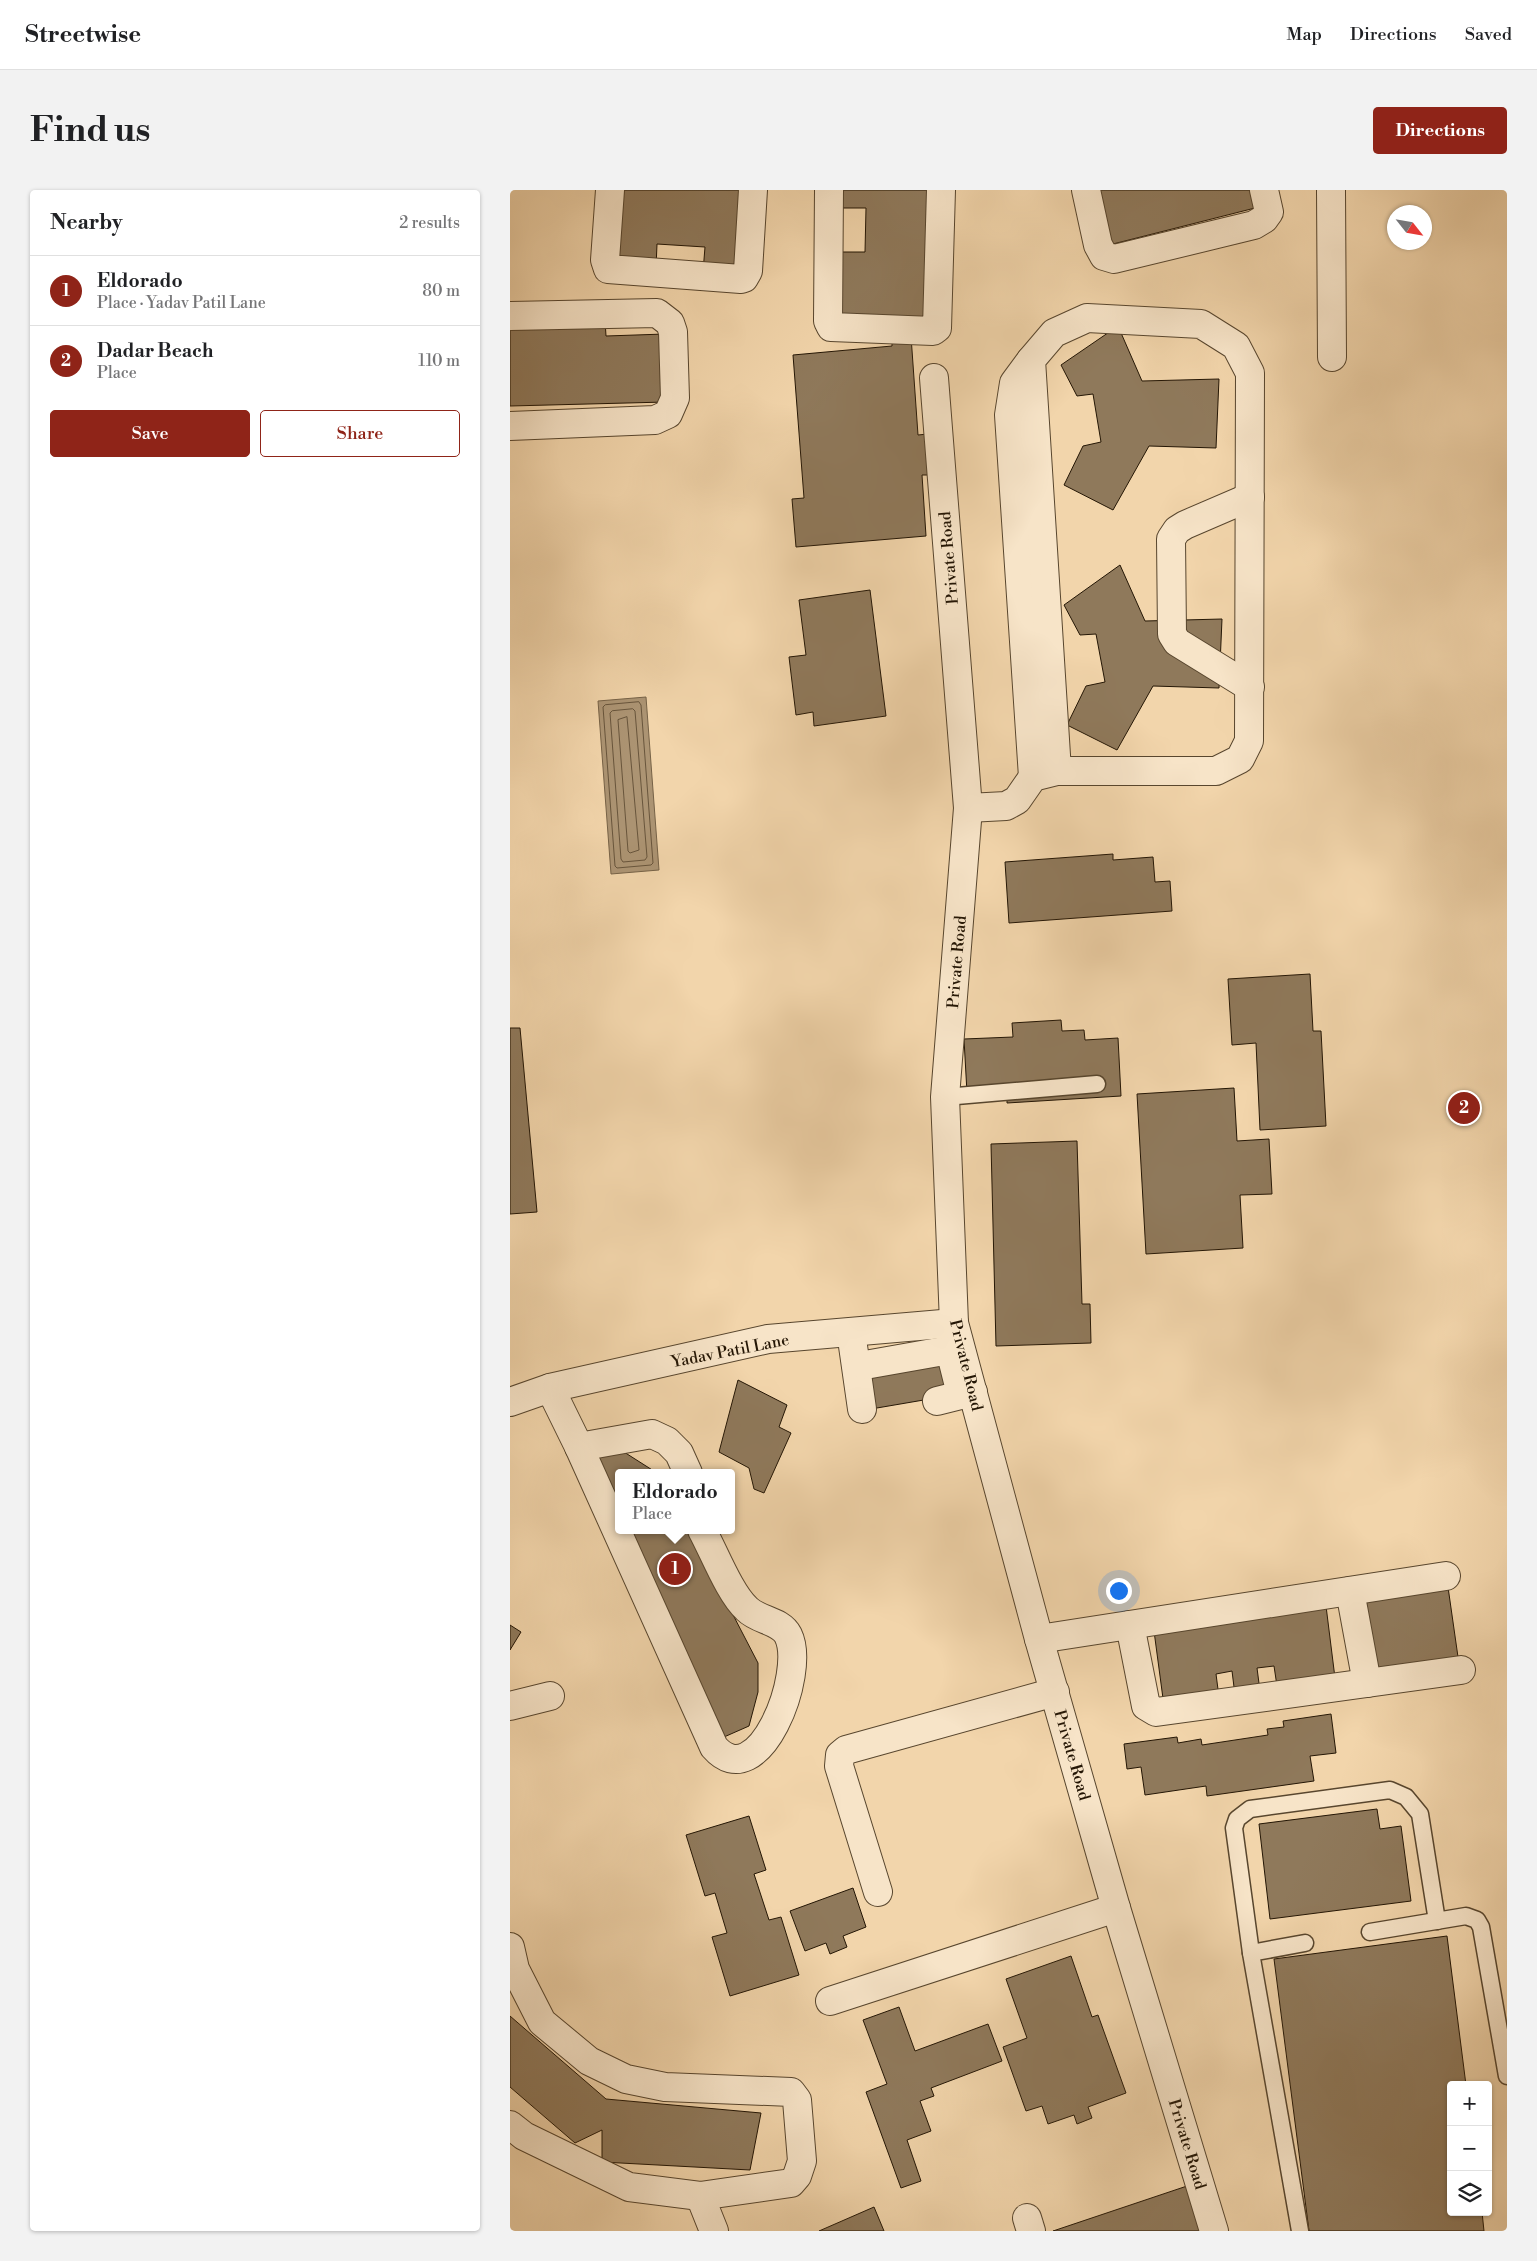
<!DOCTYPE html>
<meta charset="utf-8">
<style>
:root{--surface:#fff;--page:#f2f2f2;--text:#202124;--muted:#757577;--line:#e0e0e0;--accent:#8f2418}
body{margin:0;font-family:"Libre Bodoni",serif;background:var(--page);color:var(--text)}
.controls{position:absolute;right:15px;bottom:15px;display:grid;overflow:hidden;border-radius:5px;box-shadow:0 1px 4px #0004}
.controls button{width:45px;height:45px;display:grid;place-items:center;padding:0;border:0;border-bottom:1px solid var(--line);background:var(--surface);color:var(--text);font:25px sans-serif}
.compass{position:absolute;left:877px;top:15px;width:45px;height:45px;border-radius:50%;background:var(--surface);box-shadow:0 1px 4px #0004;rotate:121deg}
.you{position:absolute;left:608px;top:1400px;width:18px;height:18px;margin:-12px;border:4px solid #fff;border-radius:50%;background:#1a73e8;box-shadow:0 0 0 8px #1a73e833}
.badge{display:grid;place-items:center;width:32px;height:32px;border-radius:50%;background:var(--accent);color:#fff;font-size:16px;font-weight:700}
.pin{position:absolute;translate:-50% -50%;border:2px solid #fff;box-shadow:0 1px 5px #0006}
.popup{position:absolute;left:105px;top:1279px;width:120px;height:65px;box-sizing:border-box;display:grid;place-content:center;border-radius:5px;background:var(--surface);filter:drop-shadow(0 1px 4px #0005);font-size:16px;white-space:nowrap;color:var(--muted)}
.popup b{font-size:19px;color:var(--text)}
.popup::after{content:'';position:absolute;left:50%;top:100%;margin-left:-10px;border:10px solid transparent;border-top-color:var(--surface)}
.list{margin:0;padding:0;list-style:none}
h2{display:flex;justify-content:space-between;align-items:center;height:65px;margin:0;padding:0 20px;font-size:21px}
h2 small{font-size:16px;font-weight:400;color:var(--muted)}
.list li{display:grid;grid-template-columns:32px 1fr auto;gap:15px;align-items:center;box-sizing:border-box;height:70px;padding:0 20px;border-top:1px solid var(--line)}
.list b{display:block;font-size:19px;white-space:nowrap}
.list p{margin:0;font-size:16px;white-space:nowrap;color:var(--muted)}
.list em{font-size:16px;font-style:normal;color:var(--muted)}
.actions{display:flex;gap:10px;padding:15px 20px}
.actions a{flex:1;padding:11px 0;border:1px solid var(--accent);border-radius:5px;text-align:center;font-size:18px;color:var(--accent)}
.actions .main{background:var(--accent);color:#fff}
.icon{flex:none;width:28px;height:28px;fill:none;stroke:currentColor;stroke-width:2;stroke-linecap:round;stroke-linejoin:round}
.map{position:relative;flex:none;width:997px;height:2041px;overflow:hidden;border-radius:5px}
header{display:flex;align-items:center;gap:30px;box-sizing:border-box;height:70px;padding:0 25px;background:var(--surface);border-bottom:1px solid var(--line)}
header strong{font-size:24px}
nav{display:flex;gap:28px;margin-inline-start:auto;font-size:18px}
.intro{display:flex;align-items:center;justify-content:space-between;box-sizing:border-box;height:120px;padding:0 30px}
h1{margin:0;font-size:35px}
.button{padding:12px 22px;border-radius:5px;background:var(--accent);color:#fff;font-size:18px;font-weight:700}
main{display:flex;gap:30px;padding:0 30px}
aside{flex:1;background:var(--surface);border-radius:5px;box-shadow:0 1px 4px #0004}
.map>svg:first-child{display:block}
.water{fill:#ac9473;stroke:#766247}
.lines{fill:none;stroke-linecap:round;stroke-linejoin:round}
.shore{stroke:#68553c;stroke-width:1}
.building{fill:#8f795b;stroke:#241605}
.lane-casing{stroke:#58462e;stroke-width:19}
.street-casing{stroke:#58462e;stroke-width:30}
.lane{stroke:#f7e4c8;stroke-width:16}
.street{stroke:#f7e4c8;stroke-width:28}
.labels{text-anchor:middle;stroke-width:4.5;stroke-linejoin:round;paint-order:stroke}
.street-label{font-size:16px;fill:#241605;stroke:#f7e4c8}
</style>
<header>
<strong>Streetwise</strong>
<nav><a>Map</a><a>Directions</a><a>Saved</a></nav>
</header>
<div class="intro"><h1>Find us</h1><a class="button">Directions</a></div>
<main>
<aside>
<h2>Nearby<small>2 results</small></h2>
<ul class="list">
<li><span class="badge">1</span><div><b>Eldorado</b><p>Place · Yadav Patil Lane</p></div><em>80 m</em></li>
<li><span class="badge">2</span><div><b>Dadar Beach</b><p>Place</p></div><em>110 m</em></li>
</ul>
<div class="actions"><a class="main">Save</a><a>Share</a></div>
</aside>
<div class="map">
<svg width="997" height="2041" viewBox="0 0 997 2041">
<rect width="100%" height="100%" fill="#f2d5ab"/>
<filter id="stains"><feTurbulence type="fractalNoise" baseFrequency=".004" numOctaves="4"/><feColorMatrix values="0 0 0 0 .2 0 0 0 0 .09 0 0 0 0 .02 0 0 0 .5 -.17"/></filter>
<radialGradient id="worn" r=".72"><stop offset=".6" stop-color="#630" stop-opacity="0"/><stop offset="1" stop-color="#630" stop-opacity=".3"/></radialGradient>
<!-- water -->
<path class="water" d="M 136,507 L 149,680 L 101,684 L 88,511 Z"/>
<g class="lines">
<!-- shore -->
<g class="shore">
<path d="M 129,512 L 131,515 L 143,673 L 141,675 L 107,678 L 105,676 L 93,517 L 95,515 Z"/>
<path d="M 123,519 L 125,521 L 137,667 L 135,670 L 113,672 L 111,669 L 100,523 L 102,521 Z"/>
<path d="M 117,527 L 129,660 L 120,663 L 118,661 L 108,530 Z"/>
</g>
</g>
<!-- building -->
<g class="building">
<path d="M 109,0 L 237,0 L 230,84 L 193,82 L 195,57 L 147,54 L 146,78 L 103,76 Z"/>
<path d="M 331,0 L 424,0 L 421,136 L 327,134 L 329,62 L 355,62 L 356,18 L 330,18 Z"/>
<path d="M 585,0 L 745,0 L 749,17 L 599,55 Z"/>
<path d="M 95,130 L 96,146 L 155,144 L 156,212 L 0,216 L 0,132 Z"/>
<path d="M 608,136 L 632,191 L 709,189 L 706,258 L 639,256 L 603,320 L 554,295 L 573,256 L 591,252 L 583,204 L 567,206 L 551,175 Z"/>
<path d="M 401,146 L 408,245 L 418,244 L 421,285 L 412,285 L 416,346 L 286,357 L 282,309 L 294,308 L 283,165 L 382,156 L 382,148 Z"/>
<path d="M 610,375 L 635,431 L 712,429 L 709,498 L 643,496 L 607,560 L 557,535 L 576,496 L 595,492 L 586,444 L 570,445 L 554,415 Z"/>
<path d="M 360,400 L 376,526 L 304,536 L 303,522 L 286,525 L 279,467 L 296,465 L 289,410 Z"/>
<path d="M 603,664 L 603,670 L 643,667 L 645,692 L 660,691 L 662,721 L 499,733 L 495,672 Z"/>
<path d="M 800,784 L 803,841 L 811,841 L 816,936 L 750,940 L 746,853 L 722,855 L 718,789 Z"/>
<path d="M 551,830 L 552,841 L 574,840 L 575,850 L 608,848 L 611,906 L 497,913 L 497,900 L 457,903 L 454,849 L 503,847 L 502,833 Z"/>
<path d="M 0,838 L 10,838 L 27,1022 L 0,1024 Z"/>
<path d="M 724,898 L 727,951 L 759,949 L 762,1004 L 730,1005 L 733,1058 L 636,1064 L 627,904 Z"/>
<path d="M 567,951 L 572,1114 L 580,1114 L 581,1153 L 486,1156 L 481,954 Z"/>
<path d="M 430,1165 L 443,1205 L 361,1219 L 354,1178 Z"/>
<path d="M 228,1190 L 277,1215 L 269,1237 L 281,1243 L 254,1303 L 244,1299 L 239,1278 L 209,1262 Z"/>
<path d="M 103,1255 L 147,1283 L 109,1283 L 109,1332 L 78,1269 Z"/>
<path d="M 113,1340 L 179,1340 L 248,1473 L 248,1502 L 239,1536 L 214,1547 Z"/>
<path d="M 938,1397 L 949,1474 L 866,1486 L 855,1409 Z"/>
<path d="M 816,1416 L 825,1488 L 767,1496 L 764,1476 L 747,1478 L 750,1501 L 725,1505 L 722,1481 L 706,1484 L 709,1507 L 654,1516 L 644,1441 Z"/>
<path d="M 0,1435 L 11,1442 L 0,1460 Z"/>
<path d="M 821,1524 L 826,1563 L 800,1566 L 804,1591 L 697,1606 L 696,1596 L 635,1605 L 631,1577 L 617,1579 L 614,1554 L 667,1547 L 668,1553 L 691,1549 L 692,1555 L 758,1545 L 757,1539 L 774,1537 L 773,1531 Z"/>
<path d="M 867,1619 L 870,1639 L 891,1636 L 901,1711 L 760,1729 L 749,1634 Z"/>
<path d="M 239,1626 L 256,1680 L 244,1684 L 259,1730 L 271,1727 L 289,1785 L 220,1806 L 202,1747 L 217,1743 L 205,1703 L 195,1706 L 176,1645 Z"/>
<path d="M 343,1698 L 356,1737 L 333,1746 L 337,1757 L 320,1764 L 316,1753 L 295,1761 L 280,1721 Z"/>
<path d="M 937,1746 L 956,1895 L 941,1895 L 941,2022 L 972,2022 L 974,2041 L 799,2041 L 764,1769 Z"/>
<path d="M 561,1766 L 582,1827 L 588,1825 L 616,1903 L 578,1917 L 582,1928 L 567,1934 L 564,1925 L 538,1934 L 532,1916 L 516,1921 L 493,1857 L 517,1848 L 496,1789 Z"/>
<path d="M 389,1817 L 405,1861 L 478,1834 L 492,1871 L 421,1898 L 424,1906 L 410,1911 L 421,1941 L 397,1950 L 411,1991 L 391,1998 L 356,1902 L 377,1894 L 353,1830 Z"/>
<path d="M 0,1826 L 96,1909 L 251,1923 L 240,1980 L 92,1972 L 92,1940 L 65,1953 L 0,1897 Z"/>
<path d="M 680,1995 L 696,2041 L 543,2041 Z"/>
<path d="M 364,2017 L 374,2041 L 309,2041 Z"/>
</g>
<g class="lines">
<defs>
<g id="lane">
<path d="M 435,907 L 587,894"/>
<path d="M 860,1742 L 956,1726 L 967,1730 L 971,1737 L 997,1886"/>
<path d="M 741,1763 L 724,1638 L 727,1629 L 740,1619 L 880,1600 L 896,1607 L 910,1624 L 927,1731"/>
<path d="M 790,2041 L 741,1763 L 795,1753"/>
</g>
<g id="street">
<path d="M 100,0 L 95,70 L 98,79 L 231,89 L 234,88 L 238,81 L 243,0"/>
<path d="M 319,0 L 318,131 L 321,137 L 423,141 L 427,138 L 431,0"/>
<path d="M 576,0 L 588,55 L 594,66 L 604,69 L 744,35 L 754,29 L 759,22 L 754,0"/>
<path d="M 821,0 L 822,167"/>
<path d="M 0,126 L 147,123 L 160,133 L 163,142 L 165,208 L 158,224 L 145,230 L 0,236"/>
<path d="M 521,170 L 504,193 L 499,225 L 523,587"/>
<path d="M 424,188 L 458,618 L 435,907 L 444,1133 L 529,1449 L 606,1718 L 704,2041"/>
<path d="M 740,497 L 667,452 L 662,444 L 661,349 L 667,340 L 675,335 L 740,307"/>
<path d="M 458,618 L 496,616 L 507,610 L 523,587 L 547,581 L 706,581 L 730,569 L 739,551 L 740,183 L 726,156 L 691,134 L 577,128 L 544,143 L 521,170 L 547,581"/>
<path d="M 343,1156 L 352,1219"/>
<path d="M 355,1175 L 434,1161 L 442,1168 L 448,1192"/>
<path d="M 40,1198 L 69,1257 L 204,1557 C 248,1608 297,1483 278,1445 C 270,1430 249,1431 237,1419 C 220,1404 204,1362 192,1340"/>
<path d="M 427,1211 L 463,1202"/>
<path d="M 0,1212 L 40,1198 L 258,1149 L 444,1133"/>
<path d="M 69,1257 L 142,1244 L 157,1251 L 169,1263 L 178,1283"/>
<path d="M 840,1401 L 857,1493"/>
<path d="M 620,1435 L 636,1516 L 646,1522 L 951,1480"/>
<path d="M 529,1449 L 936,1386"/>
<path d="M 0,1516 L 40,1506"/>
<path d="M 368,1702 L 329,1576 L 330,1565 L 336,1560 L 545,1502"/>
<path d="M 0,1757 L 5,1779 L 32,1832 L 79,1871 L 116,1889 L 155,1897 L 281,1902 L 287,1910 L 292,1971 L 287,1986 L 281,1993 L 190,2006"/>
<path d="M 320,1811 L 606,1718"/>
<path d="M 0,1935 L 14,1946 L 119,1997 L 190,2006 L 204,2041"/>
<path d="M 517,2028 L 521,2041"/>
</g>
</defs>
<!-- lane casing -->
<use href="#lane" class="lane-casing"/>
<!-- street casing -->
<use href="#street" class="street-casing"/>
<!-- lane -->
<use href="#lane" class="lane"/>
<!-- street -->
<use href="#street" class="street"/>
</g>
<g class="labels">
<!-- street labels -->
<g class="street-label">
<text transform="translate(438 368) rotate(-95)" y="6">Private Road</text>
<text transform="translate(446 772) rotate(-85)" y="6">Private Road</text>
<text transform="translate(220 1160) rotate(-11)" y="6">Yadav Patil Lane</text>
<text transform="translate(457 1175) rotate(76)" y="6">Private Road</text>
<text transform="translate(563 1565) rotate(74)" y="6">Private Road</text>
<text transform="translate(678 1954) rotate(73)" y="6">Private Road</text>
</g>
</g>
<rect width="100%" height="100%" filter="url(#stains)"/>
<rect width="100%" height="100%" fill="url(#worn)"/>
</svg>
<div class="controls">
<button>+</button>
<button>−</button>
<button><svg class="icon" aria-label="layers" viewBox="0 0 24 24"><path d="M12 4l9 5-9 5-9-5zM3 14l9 5 9-5"/></svg></button>
</div>
<svg class="compass" viewBox="-18 -18 36 36"><path d="M0-13l5 13h-10z" fill="#e53935"/><path d="M0 13l5-13h-10z" fill="#757577"/></svg>
<div class="you"></div>
<div class="pin badge" style="left:165px;top:1379px">1</div>
<div class="popup"><b>Eldorado</b>Place</div>
<div class="pin badge" style="left:954px;top:918px">2</div>
</div>
</main>
